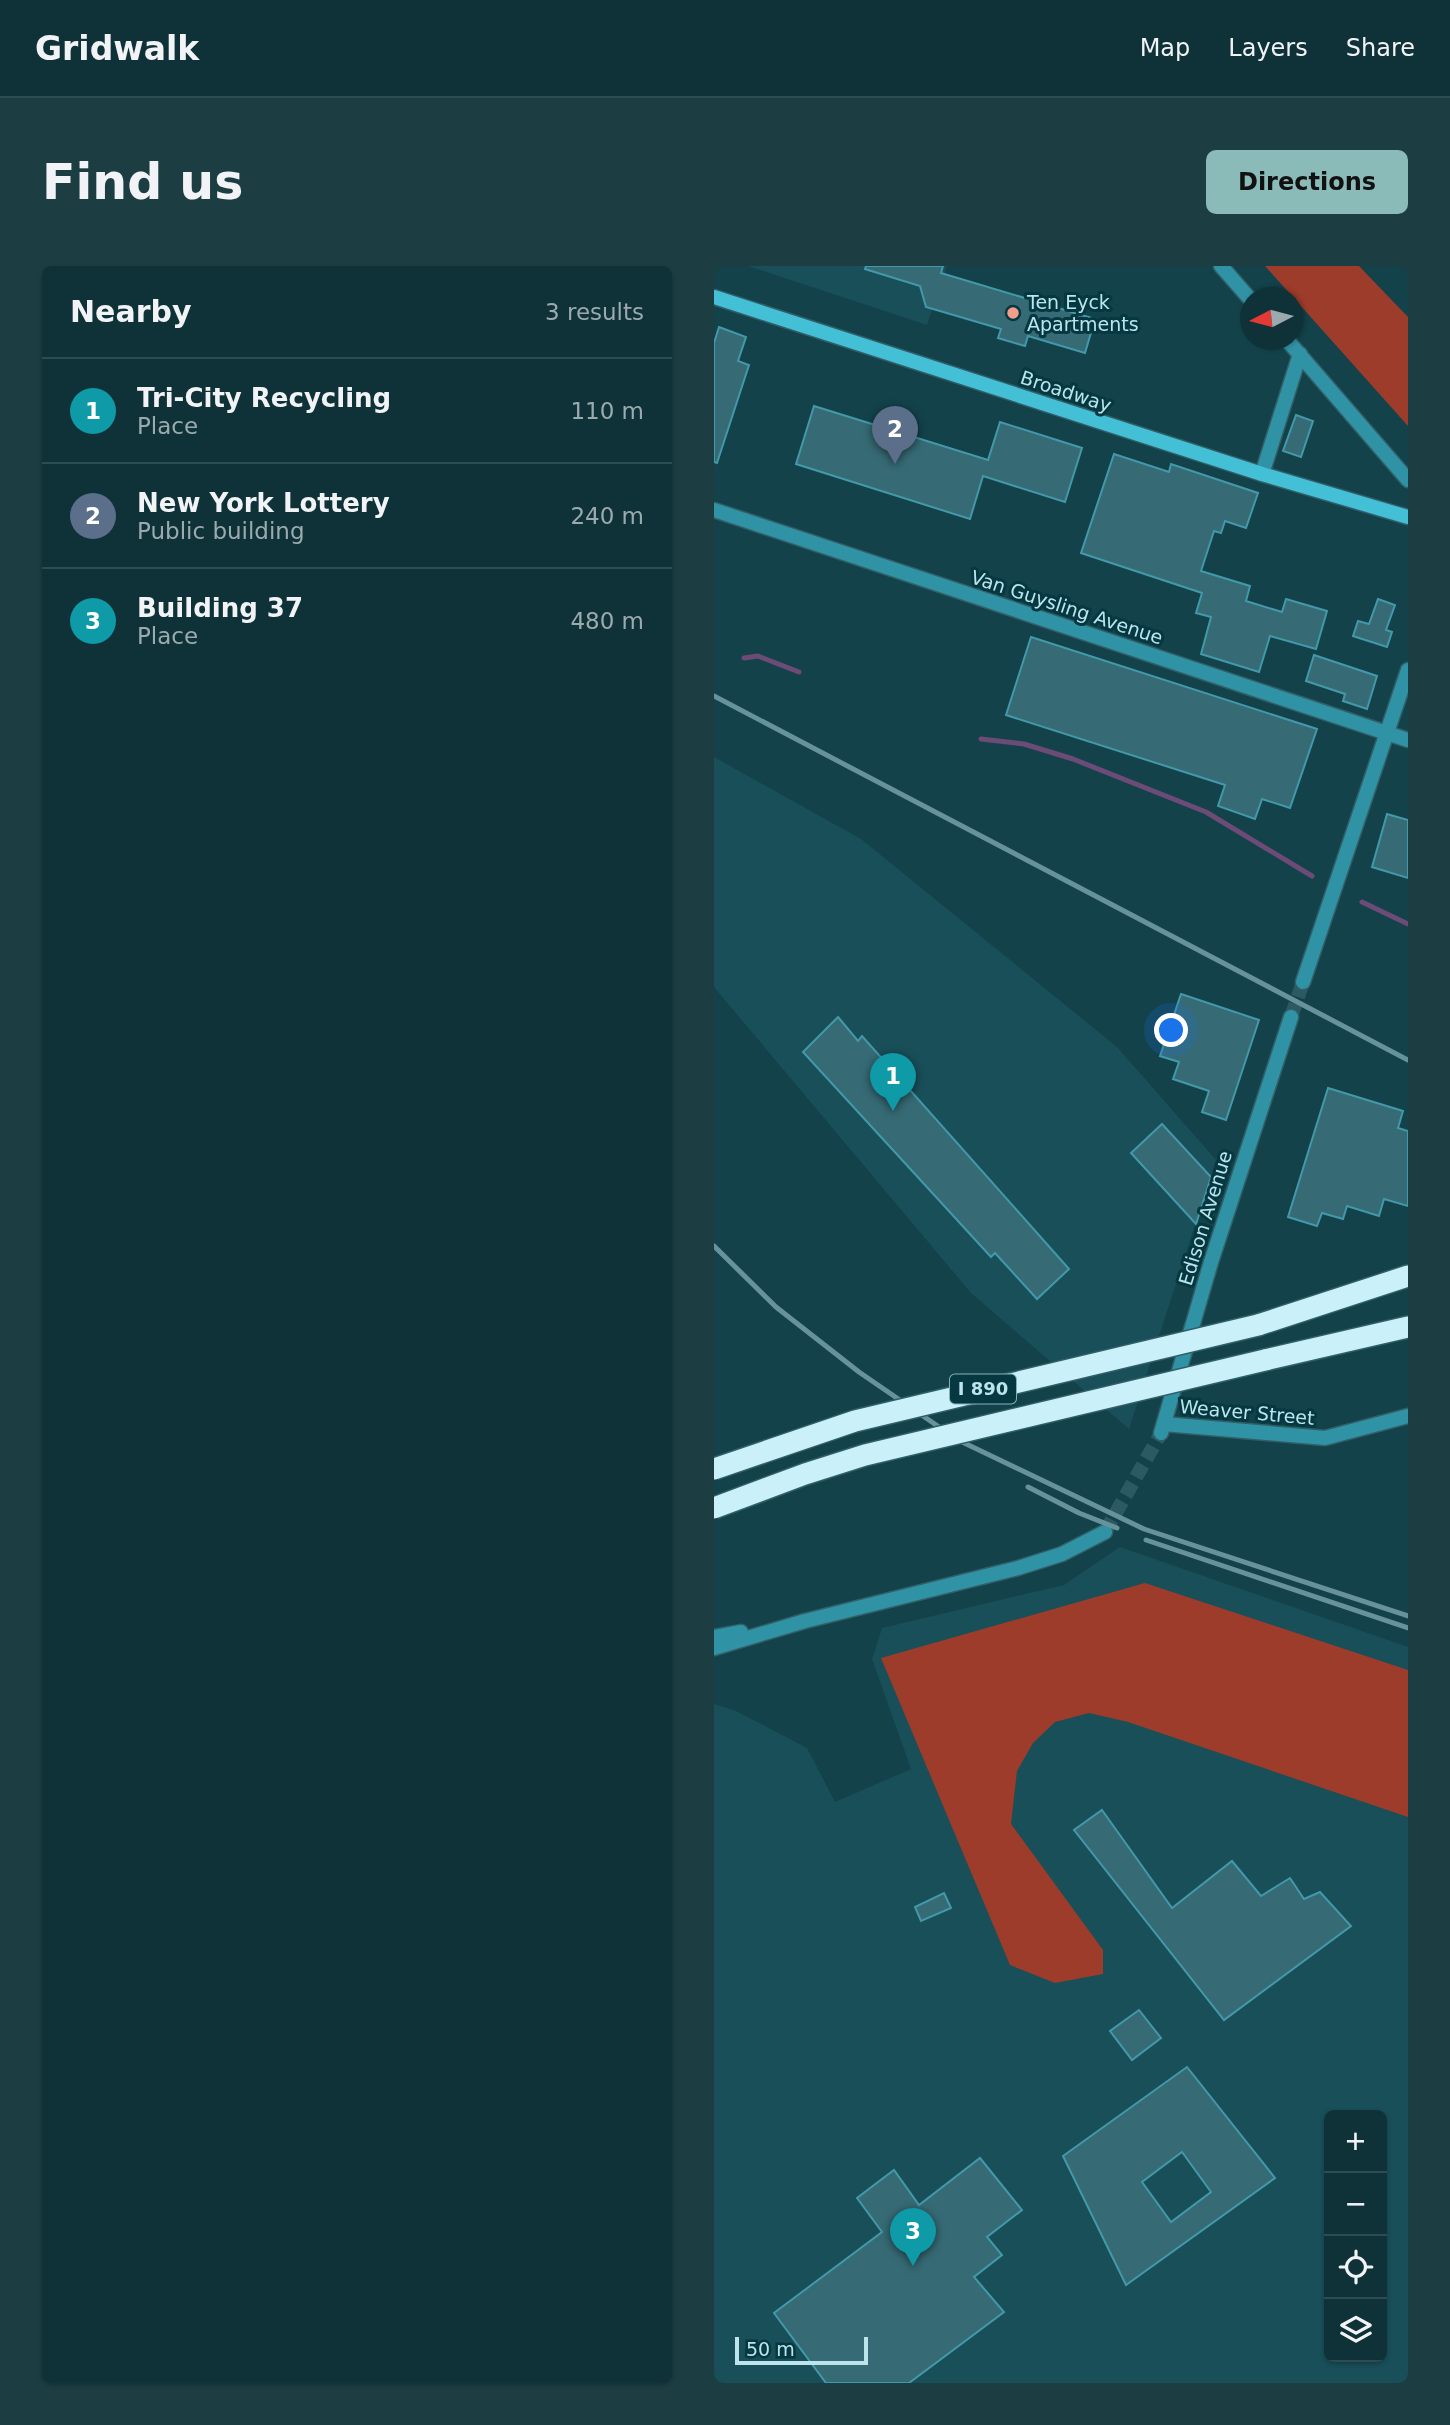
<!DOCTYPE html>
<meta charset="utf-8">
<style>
:root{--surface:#0e3238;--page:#1c3e43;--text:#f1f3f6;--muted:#9baaae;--line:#2e4d53;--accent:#8bbbb9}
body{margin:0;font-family:"DejaVu Sans",sans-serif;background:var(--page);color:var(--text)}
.controls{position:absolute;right:21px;bottom:21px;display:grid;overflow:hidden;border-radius:10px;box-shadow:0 2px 5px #0004}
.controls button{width:63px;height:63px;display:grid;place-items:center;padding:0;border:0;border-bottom:2px solid var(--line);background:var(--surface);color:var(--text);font:35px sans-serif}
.compass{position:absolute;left:526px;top:21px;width:63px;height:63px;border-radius:50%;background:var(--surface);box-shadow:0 2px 5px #0004;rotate:264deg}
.scale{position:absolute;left:21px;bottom:18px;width:133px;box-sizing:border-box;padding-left:7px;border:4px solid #bce4ed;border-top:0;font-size:19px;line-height:24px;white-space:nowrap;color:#bce4ed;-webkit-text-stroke:5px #053840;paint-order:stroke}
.you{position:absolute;left:458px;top:765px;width:24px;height:24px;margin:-18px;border:5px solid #fff;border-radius:50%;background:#1a73e8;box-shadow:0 0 0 10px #1a73e833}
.badge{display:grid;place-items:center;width:46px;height:46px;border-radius:50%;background:var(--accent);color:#fff;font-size:23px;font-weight:700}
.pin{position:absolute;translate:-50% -58px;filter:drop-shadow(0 2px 4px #0008)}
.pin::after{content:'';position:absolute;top:37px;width:24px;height:21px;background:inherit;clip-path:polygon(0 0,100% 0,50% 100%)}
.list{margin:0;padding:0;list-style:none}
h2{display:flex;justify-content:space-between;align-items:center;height:91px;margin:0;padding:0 28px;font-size:30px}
h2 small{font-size:23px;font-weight:400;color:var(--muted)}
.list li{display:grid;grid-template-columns:46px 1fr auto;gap:21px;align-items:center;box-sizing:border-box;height:105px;padding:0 28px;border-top:2px solid var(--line)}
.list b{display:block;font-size:26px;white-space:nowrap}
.list p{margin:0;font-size:23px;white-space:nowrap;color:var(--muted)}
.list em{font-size:23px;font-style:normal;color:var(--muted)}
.icon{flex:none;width:38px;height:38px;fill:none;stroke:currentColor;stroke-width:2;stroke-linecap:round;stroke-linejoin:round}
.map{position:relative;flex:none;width:694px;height:2117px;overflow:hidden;border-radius:10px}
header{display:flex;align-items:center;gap:42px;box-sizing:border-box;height:98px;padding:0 35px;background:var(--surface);border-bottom:2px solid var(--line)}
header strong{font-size:33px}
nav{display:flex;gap:38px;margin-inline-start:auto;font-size:24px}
.intro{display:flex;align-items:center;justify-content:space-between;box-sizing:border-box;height:168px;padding:0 42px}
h1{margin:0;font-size:49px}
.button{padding:18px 32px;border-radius:10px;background:var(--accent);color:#111;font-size:24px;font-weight:700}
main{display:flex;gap:42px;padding:0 42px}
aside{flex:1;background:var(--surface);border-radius:10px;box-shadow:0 2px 5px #0004}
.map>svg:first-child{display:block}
.built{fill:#194f59;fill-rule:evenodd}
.green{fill:#9d3c2a}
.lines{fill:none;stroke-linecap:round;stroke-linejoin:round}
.stream{stroke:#6c4b76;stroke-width:5}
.building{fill:#366a74;stroke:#4299aa;stroke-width:2;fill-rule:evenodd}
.tertiary-tunnel{stroke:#2c5a63;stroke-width:14;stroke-dasharray:14 7;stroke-linecap:butt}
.minor-casing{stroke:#315f68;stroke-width:17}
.tertiary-casing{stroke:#315f68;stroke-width:17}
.secondary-casing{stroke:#315f68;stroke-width:17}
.motorway-casing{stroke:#315f68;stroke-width:24}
.minor{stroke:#3093a5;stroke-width:14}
.tertiary{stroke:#3093a5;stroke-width:14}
.secondary{stroke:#43bfd6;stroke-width:14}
.motorway{stroke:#caf0f9;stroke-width:21}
.rail{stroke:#67929b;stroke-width:5}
.motorway-bridge-casing{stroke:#315f68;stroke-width:24;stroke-linecap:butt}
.motorway-bridge{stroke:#caf0f9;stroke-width:21}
.poi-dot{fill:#f49d8b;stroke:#053840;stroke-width:2.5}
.labels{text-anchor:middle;stroke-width:6;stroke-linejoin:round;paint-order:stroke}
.shield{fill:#053840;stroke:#85b0b9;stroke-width:2}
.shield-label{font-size:18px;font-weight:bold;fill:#bce4ed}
.poi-label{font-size:19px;fill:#bce4ed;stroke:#053840;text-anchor:start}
.street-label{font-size:19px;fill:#bce4ed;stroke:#053840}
</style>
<header>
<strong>Gridwalk</strong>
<nav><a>Map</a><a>Layers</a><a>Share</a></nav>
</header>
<div class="intro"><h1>Find us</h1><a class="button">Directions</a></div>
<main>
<aside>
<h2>Nearby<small>3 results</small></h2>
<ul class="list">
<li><span class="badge" style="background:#0f9aa8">1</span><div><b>Tri-City Recycling</b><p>Place</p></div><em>110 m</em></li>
<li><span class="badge" style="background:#5c6f8a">2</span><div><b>New York Lottery</b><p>Public building</p></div><em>240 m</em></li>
<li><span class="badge" style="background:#0f9aa8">3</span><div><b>Building 37</b><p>Place</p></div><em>480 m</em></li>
</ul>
</aside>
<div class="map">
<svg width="694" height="2117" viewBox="0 0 694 2117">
<rect width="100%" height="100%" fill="#13424b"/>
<!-- built -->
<g class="built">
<path d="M 34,0 L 233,0 L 213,59 Z"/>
<path d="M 0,491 L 147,573 L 403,781 L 502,894 L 415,1163 L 257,1027 L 0,721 Z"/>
<path d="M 406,1281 L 694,1381 L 694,2117 L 0,2117 L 0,1438 L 22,1445 L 93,1482 L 121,1536 L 197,1503 L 158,1393 L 168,1362 L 350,1319 ZM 615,1849 L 668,1849 L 668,2091 L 615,2091 Z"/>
</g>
<!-- green -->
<g class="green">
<path d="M 551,0 L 645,0 L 694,51 L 694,160 Z"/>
<path d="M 431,1317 L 694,1404 L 694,1551 L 414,1456 L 375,1447 L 341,1456 L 319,1477 L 303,1505 L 297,1558 L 389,1684 L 389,1708 L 341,1717 L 296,1699 L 167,1392 Z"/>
</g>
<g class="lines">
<!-- stream -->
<g class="stream">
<path d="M 30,392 L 44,390 L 85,406"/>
<path d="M 267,473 L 310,478 L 359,493 L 492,546 L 598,610"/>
<path d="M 648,636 L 694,658"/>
</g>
</g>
<!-- building -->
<g class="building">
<path d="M 152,0 L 229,0 L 227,7 L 381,53 L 371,87 L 314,70 L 311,80 L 284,72 L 287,63 L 212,41 L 206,20 L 151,3 Z"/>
<path d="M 5,61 L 32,71 L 24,95 L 35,99 L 3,197 L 0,196 L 0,77 Z"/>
<path d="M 100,140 L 274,194 L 286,156 L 368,182 L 351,236 L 269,210 L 256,253 L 82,198 Z"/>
<path d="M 582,149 L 599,155 L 587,191 L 569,185 Z"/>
<path d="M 400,188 L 455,206 L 457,198 L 544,227 L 532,262 L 511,255 L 507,267 L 500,265 L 487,305 L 536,320 L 532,335 L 568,346 L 572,333 L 613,345 L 602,383 L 556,370 L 545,406 L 487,388 L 497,351 L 482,347 L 488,327 L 367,287 Z"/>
<path d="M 664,333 L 681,339 L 672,364 L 678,366 L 673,381 L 639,370 L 644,355 L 655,358 Z"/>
<path d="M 317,371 L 603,463 L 576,542 L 548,533 L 541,553 L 504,540 L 511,519 L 292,449 Z"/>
<path d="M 600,389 L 663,410 L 653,443 L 629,435 L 631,428 L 592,415 Z"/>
<path d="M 673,548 L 694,554 L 694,612 L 658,601 Z"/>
<path d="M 467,728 L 545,754 L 512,854 L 488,846 L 495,825 L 459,813 L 465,796 L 446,790 Z"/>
<path d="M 124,751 L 144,775 L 148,770 L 355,1003 L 323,1033 L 281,987 L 277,991 L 89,786 Z"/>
<path d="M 614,822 L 689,845 L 684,862 L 694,865 L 694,940 L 670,933 L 665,950 L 633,940 L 629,953 L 608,947 L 603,960 L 574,951 Z"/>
<path d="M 448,858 L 497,911 L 482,958 L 417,887 Z"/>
<path d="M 388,1544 L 458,1642 L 518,1595 L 547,1630 L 576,1612 L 590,1633 L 606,1626 L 637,1660 L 510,1754 L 360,1564 Z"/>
<path d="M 230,1627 L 237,1642 L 207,1655 L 201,1641 Z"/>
<path d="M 425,1744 L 447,1772 L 418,1794 L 396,1765 Z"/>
<path d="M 473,1801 L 561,1912 L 412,2019 L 349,1890 ZM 468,1886 L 497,1926 L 457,1956 L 428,1916 Z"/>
<path d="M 266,1892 L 308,1944 L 273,1971 L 288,1989 L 260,2011 L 290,2046 L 195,2117 L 112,2117 L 60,2047 L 168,1966 L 143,1932 L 180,1904 L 205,1939 Z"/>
</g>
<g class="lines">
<!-- tertiary-tunnel -->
<g class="tertiary-tunnel">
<path d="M 577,751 L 589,716"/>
<path d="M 391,1266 L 447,1167"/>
</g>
<defs>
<g id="minor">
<path d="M 548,208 L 586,88"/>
<path d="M 0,244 L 694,474"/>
<path d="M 450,1158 L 611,1172 L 694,1150"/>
</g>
<g id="tertiary">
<path d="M 507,0 L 536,33"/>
<path d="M 573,74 L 694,214"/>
<path d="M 589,716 L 694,404"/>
<path d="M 447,1167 L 497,996 L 577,751"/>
<path d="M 0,1371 L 27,1366"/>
<path d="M 0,1382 L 91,1355 L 304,1302 L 348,1288 L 391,1266"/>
</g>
<path id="secondary" d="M 0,31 L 548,208 L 694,251"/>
<g id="motorway">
<path d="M 544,1059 L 694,1010"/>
<path d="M 551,1094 L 694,1061"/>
</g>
</defs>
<!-- minor casing -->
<use href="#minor" class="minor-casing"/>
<!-- tertiary casing -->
<use href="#tertiary" class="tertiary-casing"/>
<!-- secondary casing -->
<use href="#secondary" class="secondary-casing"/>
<!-- motorway casing -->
<use href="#motorway" class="motorway-casing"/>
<!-- minor -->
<use href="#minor" class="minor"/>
<!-- tertiary -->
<use href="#tertiary" class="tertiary"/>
<!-- secondary -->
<use href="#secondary" class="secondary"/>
<!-- motorway -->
<use href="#motorway" class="motorway"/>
<!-- rail -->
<g class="rail">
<path d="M 0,430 L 694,794"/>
<path d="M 0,980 L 62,1041 L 145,1106 L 244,1174 L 430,1263 L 694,1350"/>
<path d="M 314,1221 L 365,1247 L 403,1262"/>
<path d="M 432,1274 L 694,1362"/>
</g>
<defs>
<g id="motorway-bridge">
<path d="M 0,1203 L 141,1155 L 544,1059"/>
<path d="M 0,1242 L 91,1208 L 151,1189 L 551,1094"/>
</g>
</defs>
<!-- motorway-bridge casing -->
<use href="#motorway-bridge" class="motorway-bridge-casing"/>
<!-- motorway-bridge -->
<use href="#motorway-bridge" class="motorway-bridge"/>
</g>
<!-- markers -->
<circle class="poi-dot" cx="299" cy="47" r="7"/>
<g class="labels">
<!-- shield labels -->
<rect class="shield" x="236" y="1108.5" width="66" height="29" rx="5"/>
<g class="shield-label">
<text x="269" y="1129">I 890</text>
</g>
<!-- poi labels -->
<g class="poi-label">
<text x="313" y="43">Ten Eyck<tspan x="313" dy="22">Apartments</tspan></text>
</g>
<!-- street labels -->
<g class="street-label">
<text transform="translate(352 125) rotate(18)" y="7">Broadway</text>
<text transform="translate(353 341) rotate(18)" y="7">Van Guysling Avenue</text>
<text transform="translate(491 952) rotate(-73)" y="7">Edison Avenue</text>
<text transform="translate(533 1146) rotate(5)" y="7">Weaver Street</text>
</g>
</g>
</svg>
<div class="controls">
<button>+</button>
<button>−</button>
<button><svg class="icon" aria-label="locate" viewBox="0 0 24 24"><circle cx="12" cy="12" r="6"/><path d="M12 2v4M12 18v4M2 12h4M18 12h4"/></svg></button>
<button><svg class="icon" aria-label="layers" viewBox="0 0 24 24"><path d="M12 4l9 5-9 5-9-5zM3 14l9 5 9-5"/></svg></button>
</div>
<svg class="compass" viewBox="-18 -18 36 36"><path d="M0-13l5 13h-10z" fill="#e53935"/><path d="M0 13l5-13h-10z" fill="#9baaae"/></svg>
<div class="scale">50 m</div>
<div class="you"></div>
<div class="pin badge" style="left:179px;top:845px;background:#0f9aa8">1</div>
<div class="pin badge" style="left:181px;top:198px;background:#5c6f8a">2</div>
<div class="pin badge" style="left:199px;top:2000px;background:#0f9aa8">3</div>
</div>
</main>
